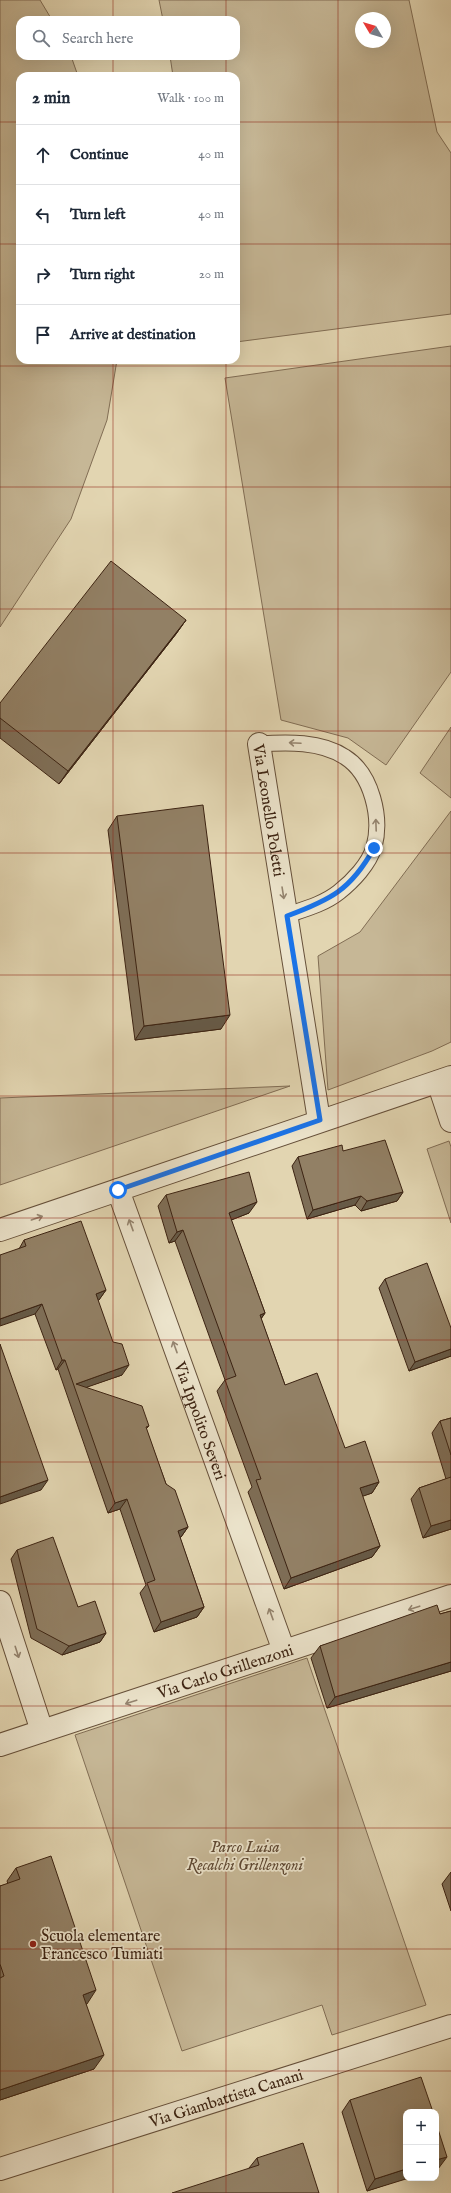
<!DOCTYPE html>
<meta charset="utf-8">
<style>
:root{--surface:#fff;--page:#f2f2f3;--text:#1f2937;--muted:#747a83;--line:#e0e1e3}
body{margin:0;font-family:"IM FELL English",serif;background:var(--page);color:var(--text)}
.controls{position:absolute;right:12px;bottom:12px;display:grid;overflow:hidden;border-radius:8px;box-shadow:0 4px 16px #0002}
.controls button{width:36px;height:36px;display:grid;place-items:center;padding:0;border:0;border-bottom:1px solid var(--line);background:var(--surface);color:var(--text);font:20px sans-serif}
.compass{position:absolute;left:355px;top:12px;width:36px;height:36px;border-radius:50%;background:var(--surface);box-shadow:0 4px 16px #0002;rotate:308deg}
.stop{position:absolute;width:12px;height:12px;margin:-9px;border:3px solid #1a73e8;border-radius:50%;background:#fff}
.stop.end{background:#1a73e8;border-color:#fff;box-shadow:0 1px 4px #0008}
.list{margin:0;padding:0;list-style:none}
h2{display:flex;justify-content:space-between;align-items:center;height:52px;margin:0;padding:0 16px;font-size:17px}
h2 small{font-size:13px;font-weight:400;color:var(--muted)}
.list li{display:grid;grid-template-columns:26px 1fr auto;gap:12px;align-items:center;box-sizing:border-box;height:60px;padding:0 16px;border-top:1px solid var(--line)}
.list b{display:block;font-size:15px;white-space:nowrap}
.list em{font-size:13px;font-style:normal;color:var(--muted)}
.icon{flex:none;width:22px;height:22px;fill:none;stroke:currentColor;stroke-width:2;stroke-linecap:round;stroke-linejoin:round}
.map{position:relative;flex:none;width:451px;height:2193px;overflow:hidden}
.search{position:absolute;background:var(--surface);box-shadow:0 4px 16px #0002;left:16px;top:16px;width:224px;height:44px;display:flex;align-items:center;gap:10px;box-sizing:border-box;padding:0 14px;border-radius:12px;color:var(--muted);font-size:15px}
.panel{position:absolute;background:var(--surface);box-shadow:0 4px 16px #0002;left:16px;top:72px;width:224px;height:292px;border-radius:12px}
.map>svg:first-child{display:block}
.green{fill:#c6b796;stroke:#816d54;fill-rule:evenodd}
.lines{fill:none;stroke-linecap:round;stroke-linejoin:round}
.lane-casing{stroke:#66503a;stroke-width:17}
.street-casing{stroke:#66503a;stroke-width:24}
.lane{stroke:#ece4cc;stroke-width:15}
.street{stroke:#ece4cc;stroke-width:22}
.wall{fill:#7e6e57;stroke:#3c2312}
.shaded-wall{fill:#665a47;stroke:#3c2312}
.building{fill:#928065;stroke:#3c2312}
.oneway{stroke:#94846f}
.route{stroke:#1a73e8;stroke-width:5}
.grid{fill:none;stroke:#8f2418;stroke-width:1;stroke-opacity:0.55}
.poi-dot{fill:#8f2418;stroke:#ece4cc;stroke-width:1.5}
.labels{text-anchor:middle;stroke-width:3.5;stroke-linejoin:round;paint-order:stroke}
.street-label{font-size:16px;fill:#3c2312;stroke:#ece4cc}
.park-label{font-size:16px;font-style:italic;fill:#5e4833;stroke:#ece4cc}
.poi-label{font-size:16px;fill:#3c2312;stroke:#ece4cc;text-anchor:start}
</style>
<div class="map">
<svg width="451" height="2193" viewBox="0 0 451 2193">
<rect width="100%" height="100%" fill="#e2d5b1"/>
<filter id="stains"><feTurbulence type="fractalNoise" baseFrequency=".005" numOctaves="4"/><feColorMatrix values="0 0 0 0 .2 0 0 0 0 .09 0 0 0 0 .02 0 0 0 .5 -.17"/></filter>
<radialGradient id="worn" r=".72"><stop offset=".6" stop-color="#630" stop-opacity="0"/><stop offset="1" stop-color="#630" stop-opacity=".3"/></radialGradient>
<!-- green -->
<g class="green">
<path d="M 0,0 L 40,0 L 52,20 L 20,20 L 20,56 L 71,56 L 78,76 L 20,76 L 20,360 L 117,360 L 107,420 L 71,519 L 0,627 Z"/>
<path d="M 159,0 L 409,0 L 437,132 L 451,153 L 451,314 L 236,342 L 236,76 L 173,76 L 170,56 L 236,56 L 236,20 L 163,20 ZM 361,18 L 385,18 L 385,42 L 361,42 Z"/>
<path d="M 451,346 L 451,672 L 386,765 L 348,738 L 281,720 L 225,378 Z"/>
<path d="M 451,727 L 451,798 L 420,773 Z"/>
<path d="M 451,811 L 451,1042 L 432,1051 L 328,1090 L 318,956 L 360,932 Z"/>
<path d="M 290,1086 L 0,1185 L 0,1098 Z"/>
<path d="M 449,1141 L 451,1147 L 451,1223 L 427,1149 Z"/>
<path d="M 307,1658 L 426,2005 L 332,2035 L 322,2005 L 182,2051 L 75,1735 Z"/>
</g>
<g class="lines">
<defs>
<path id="lane" d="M 259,744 C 287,742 321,741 345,757 C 372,774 382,818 374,847 C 369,864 353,881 339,892 C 324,904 305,909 287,915"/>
<g id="street">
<path id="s1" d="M 259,744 L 319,1120"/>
<path d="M 438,1082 L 451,1121"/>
<path id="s2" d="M 118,1190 L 284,1651"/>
<path d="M 0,1230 L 451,1077"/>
<path d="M 0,1602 L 42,1731"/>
<path id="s3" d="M 0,1745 L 451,1596"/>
<path id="s4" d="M 0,2169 L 451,2026"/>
</g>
</defs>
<!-- lane casing -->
<use href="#lane" class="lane-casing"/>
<!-- street casing -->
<use href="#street" class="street-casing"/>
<!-- lane -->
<use href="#lane" class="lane"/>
<!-- street -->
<use href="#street" class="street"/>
</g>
<!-- wall -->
<g class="wall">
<path d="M 186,620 L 176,634 L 59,784 L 0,738 L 0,703 Z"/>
<path d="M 117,816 L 221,1029 L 135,1040 L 108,830 Z"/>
<path d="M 343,1151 L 403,1192 L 397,1201 L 361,1211 L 355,1205 L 307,1219 L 292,1166 L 298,1157 Z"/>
<path d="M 166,1195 L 249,1213 L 231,1220 L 265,1313 L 261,1319 L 285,1385 L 345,1448 L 379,1482 L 372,1493 L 362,1496 L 380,1546 L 372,1557 L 284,1589 L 248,1492 L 252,1487 L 217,1391 L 225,1380 L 175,1241 L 169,1243 L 158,1206 Z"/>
<path d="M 24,1240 L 106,1290 L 98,1301 L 122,1375 L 86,1387 L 149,1426 L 146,1429 L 166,1484 L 188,1527 L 181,1537 L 180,1538 L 204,1607 L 197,1617 L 154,1632 L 140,1593 L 146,1585 L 120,1509 L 108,1513 L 58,1369 L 56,1370 L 35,1314 L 19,1249 Z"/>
<path d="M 385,1279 L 451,1328 L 451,1356 L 409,1371 L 379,1288 Z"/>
<path d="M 451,1418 L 451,1529 L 423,1538 L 411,1499 L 419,1488 L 446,1479 L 432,1433 L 440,1421 Z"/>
<path d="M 17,1550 L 106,1633 L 100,1642 L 62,1655 L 31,1638 L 11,1559 Z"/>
<path d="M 451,1611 L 451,1671 L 327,1708 L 311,1658 L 320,1646 L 440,1614 Z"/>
<path d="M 16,1868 L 86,2004 L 94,2069 L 0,2100 L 0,1886 L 8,1884 L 7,1881 Z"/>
<path d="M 451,1872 L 451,1911 L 442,1884 Z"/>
<path d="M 350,2100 L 406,2178 L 367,2191 L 342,2112 Z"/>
<path d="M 257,2158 L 319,2193 L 249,2168 Z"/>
</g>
<!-- shaded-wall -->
<g class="shaded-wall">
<path d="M 186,620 L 176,634 L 59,784 L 68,771 Z"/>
<path d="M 230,1015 L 221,1029 L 135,1040 L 144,1026 Z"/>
<path d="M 403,1192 L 397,1201 L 361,1211 L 367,1201 Z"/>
<path d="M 361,1196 L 355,1205 L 307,1219 L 313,1210 Z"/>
<path d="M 257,1202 L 249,1213 L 221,1224 L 229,1213 Z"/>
<path d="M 183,1230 L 175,1241 L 169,1243 L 177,1232 Z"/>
<path d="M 106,1290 L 99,1300 L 89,1304 L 96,1294 Z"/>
<path d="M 42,1304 L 35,1314 L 0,1326 L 0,1319 Z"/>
<path d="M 265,1313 L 257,1324 L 260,1315 Z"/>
<path d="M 451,1349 L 451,1356 L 409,1371 L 415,1362 Z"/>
<path d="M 62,1360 L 65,1360 L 58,1369 L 56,1370 Z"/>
<path d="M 129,1365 L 122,1375 L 76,1391 L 76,1384 Z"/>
<path d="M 48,1480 L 41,1490 L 0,1504 L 0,1497 Z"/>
<path d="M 379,1482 L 372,1493 L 352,1500 L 360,1488 Z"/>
<path d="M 127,1499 L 120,1509 L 108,1513 L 115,1503 Z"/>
<path d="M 451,1520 L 451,1529 L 423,1538 L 431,1526 Z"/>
<path d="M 188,1527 L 181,1537 L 171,1541 L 178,1531 Z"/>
<path d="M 380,1546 L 372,1557 L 284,1589 L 291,1578 Z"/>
<path d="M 204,1607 L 197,1617 L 154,1632 L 161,1622 Z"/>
<path d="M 106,1633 L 100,1642 L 62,1655 L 69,1646 Z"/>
<path d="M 451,1662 L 451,1671 L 327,1708 L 335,1697 Z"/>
<path d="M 96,1990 L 87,2004 L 74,2008 L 83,1995 Z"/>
<path d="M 104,2055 L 94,2069 L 0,2100 L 0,2090 Z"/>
<path d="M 447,2157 L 438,2169 L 436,2169 L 436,2160 Z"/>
<path d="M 406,2169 L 406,2178 L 409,2178 L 367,2191 L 375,2179 Z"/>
</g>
<!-- building -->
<g class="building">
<path d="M 111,561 L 186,620 L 68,771 L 0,718 L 0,703 Z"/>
<path d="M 203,805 L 230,1015 L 144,1026 L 117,816 Z"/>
<path d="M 385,1140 L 403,1192 L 367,1201 L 361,1196 L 313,1210 L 298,1157 L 342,1145 L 343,1151 Z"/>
<path d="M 249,1172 L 257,1202 L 229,1213 L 265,1313 L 260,1315 L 285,1385 L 317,1373 L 345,1448 L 365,1441 L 379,1482 L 360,1488 L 380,1546 L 291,1578 L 256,1480 L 261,1479 L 225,1380 L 236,1376 L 183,1230 L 177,1232 L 166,1195 Z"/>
<path d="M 81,1221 L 106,1290 L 96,1294 L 113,1342 L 122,1344 L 129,1365 L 76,1384 L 142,1406 L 149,1426 L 146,1427 L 166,1484 L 175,1490 L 188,1527 L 178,1531 L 204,1607 L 161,1622 L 147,1583 L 155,1580 L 127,1499 L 115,1503 L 65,1360 L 62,1360 L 42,1304 L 0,1319 L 0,1255 L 26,1246 L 24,1240 Z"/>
<path d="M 427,1263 L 451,1328 L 451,1349 L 415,1362 L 385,1279 Z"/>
<path d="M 0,1344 L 48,1480 L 0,1497 Z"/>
<path d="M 451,1418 L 451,1455 L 440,1421 Z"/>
<path d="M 451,1477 L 451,1520 L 431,1526 L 419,1488 Z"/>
<path d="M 53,1537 L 78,1607 L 95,1601 L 106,1633 L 69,1646 L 37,1629 L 17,1550 Z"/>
<path d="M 437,1605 L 440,1614 L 451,1611 L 451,1662 L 335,1697 L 320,1646 Z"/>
<path d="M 51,1856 L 96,1990 L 83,1995 L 104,2055 L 0,2090 L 0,1978 L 4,1976 L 0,1964 L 0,1886 L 20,1879 L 16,1868 Z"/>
<path d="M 421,2077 L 433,2112 L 406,2112 L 406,2169 L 375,2179 L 350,2100 Z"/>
<path d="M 436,2123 L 447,2157 L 436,2160 Z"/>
<path d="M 303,2143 L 319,2193 L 172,2193 L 259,2165 L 257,2158 Z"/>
</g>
<!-- one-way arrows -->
<defs><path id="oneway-shaft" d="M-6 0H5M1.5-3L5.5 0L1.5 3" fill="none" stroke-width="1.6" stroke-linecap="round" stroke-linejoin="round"/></defs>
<g class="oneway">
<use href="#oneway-shaft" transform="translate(295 743) rotate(-177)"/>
<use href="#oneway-shaft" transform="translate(376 825) rotate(-92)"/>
<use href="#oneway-shaft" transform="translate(283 893) rotate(81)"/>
<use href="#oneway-shaft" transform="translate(37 1218) rotate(-19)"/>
<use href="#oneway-shaft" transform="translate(131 1225) rotate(-110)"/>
<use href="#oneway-shaft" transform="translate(175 1347) rotate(-110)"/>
<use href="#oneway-shaft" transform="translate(414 1608) rotate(162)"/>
<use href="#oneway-shaft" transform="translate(271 1614) rotate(-110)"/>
<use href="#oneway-shaft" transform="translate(17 1652) rotate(72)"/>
<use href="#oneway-shaft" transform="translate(131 1702) rotate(162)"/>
</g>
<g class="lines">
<!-- route -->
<path class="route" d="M 118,1190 L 320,1120 L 287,916 C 330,900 351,890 374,848"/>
</g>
<!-- grid -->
<path class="grid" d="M 113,0 L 113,20M 226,0 L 226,20M 338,0 L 338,2193M 113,56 L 113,76M 226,56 L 226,76M 0,122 L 20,122M 236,122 L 451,122M 0,244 L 20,244M 236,244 L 451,244M 113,360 L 113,2193M 226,360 L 226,2193M 0,366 L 451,366M 0,487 L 451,487M 0,609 L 451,609M 0,731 L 451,731M 0,853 L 451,853M 0,975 L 451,975M 0,1096 L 451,1096M 0,1218 L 451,1218M 0,1340 L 451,1340M 0,1462 L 451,1462M 0,1584 L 451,1584M 0,1706 L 451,1706M 0,1828 L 451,1828M 0,1949 L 451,1949M 0,2071 L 451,2071"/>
<!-- markers -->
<circle class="poi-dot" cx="33" cy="1944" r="4"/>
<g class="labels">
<!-- street labels -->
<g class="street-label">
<text dy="6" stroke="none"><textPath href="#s1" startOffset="67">Via Leonello Poletti</textPath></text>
<text dy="6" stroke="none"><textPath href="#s2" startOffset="245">Via Ippolito Severi</textPath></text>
<text dy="6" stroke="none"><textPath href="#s3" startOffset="237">Via Carlo Grillenzoni</textPath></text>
<text dy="6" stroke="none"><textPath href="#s4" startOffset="237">Via Giambattista Canani</textPath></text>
</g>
<!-- park labels -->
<g class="park-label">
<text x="245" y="1852">Parco Luisa<tspan x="245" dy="18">Recalchi Grillenzoni</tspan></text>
</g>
<!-- poi labels -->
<g class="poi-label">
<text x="41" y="1941">Scuola elementare<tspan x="41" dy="18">Francesco Tumiati</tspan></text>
</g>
</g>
<rect width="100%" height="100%" filter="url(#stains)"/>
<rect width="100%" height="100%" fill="url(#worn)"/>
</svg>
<div class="controls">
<button>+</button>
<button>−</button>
</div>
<svg class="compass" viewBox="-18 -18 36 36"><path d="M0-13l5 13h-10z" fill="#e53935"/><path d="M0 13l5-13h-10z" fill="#747a83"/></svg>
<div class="stop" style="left:118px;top:1190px"></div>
<div class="stop end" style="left:374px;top:848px"></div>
<div class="search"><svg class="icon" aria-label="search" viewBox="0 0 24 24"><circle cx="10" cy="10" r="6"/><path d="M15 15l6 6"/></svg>Search here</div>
<section class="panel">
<h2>2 min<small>Walk · 100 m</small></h2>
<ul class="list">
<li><svg class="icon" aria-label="ahead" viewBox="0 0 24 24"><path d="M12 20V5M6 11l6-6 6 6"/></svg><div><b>Continue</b></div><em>40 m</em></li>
<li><svg class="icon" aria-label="left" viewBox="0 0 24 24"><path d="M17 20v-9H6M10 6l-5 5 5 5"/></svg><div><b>Turn left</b></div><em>40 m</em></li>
<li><svg class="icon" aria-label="right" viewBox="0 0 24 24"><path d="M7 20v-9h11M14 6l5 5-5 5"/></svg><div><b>Turn right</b></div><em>20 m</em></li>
<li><svg class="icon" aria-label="arrive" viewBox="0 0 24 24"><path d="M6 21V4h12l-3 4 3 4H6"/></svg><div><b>Arrive at destination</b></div></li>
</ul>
</section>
</div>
